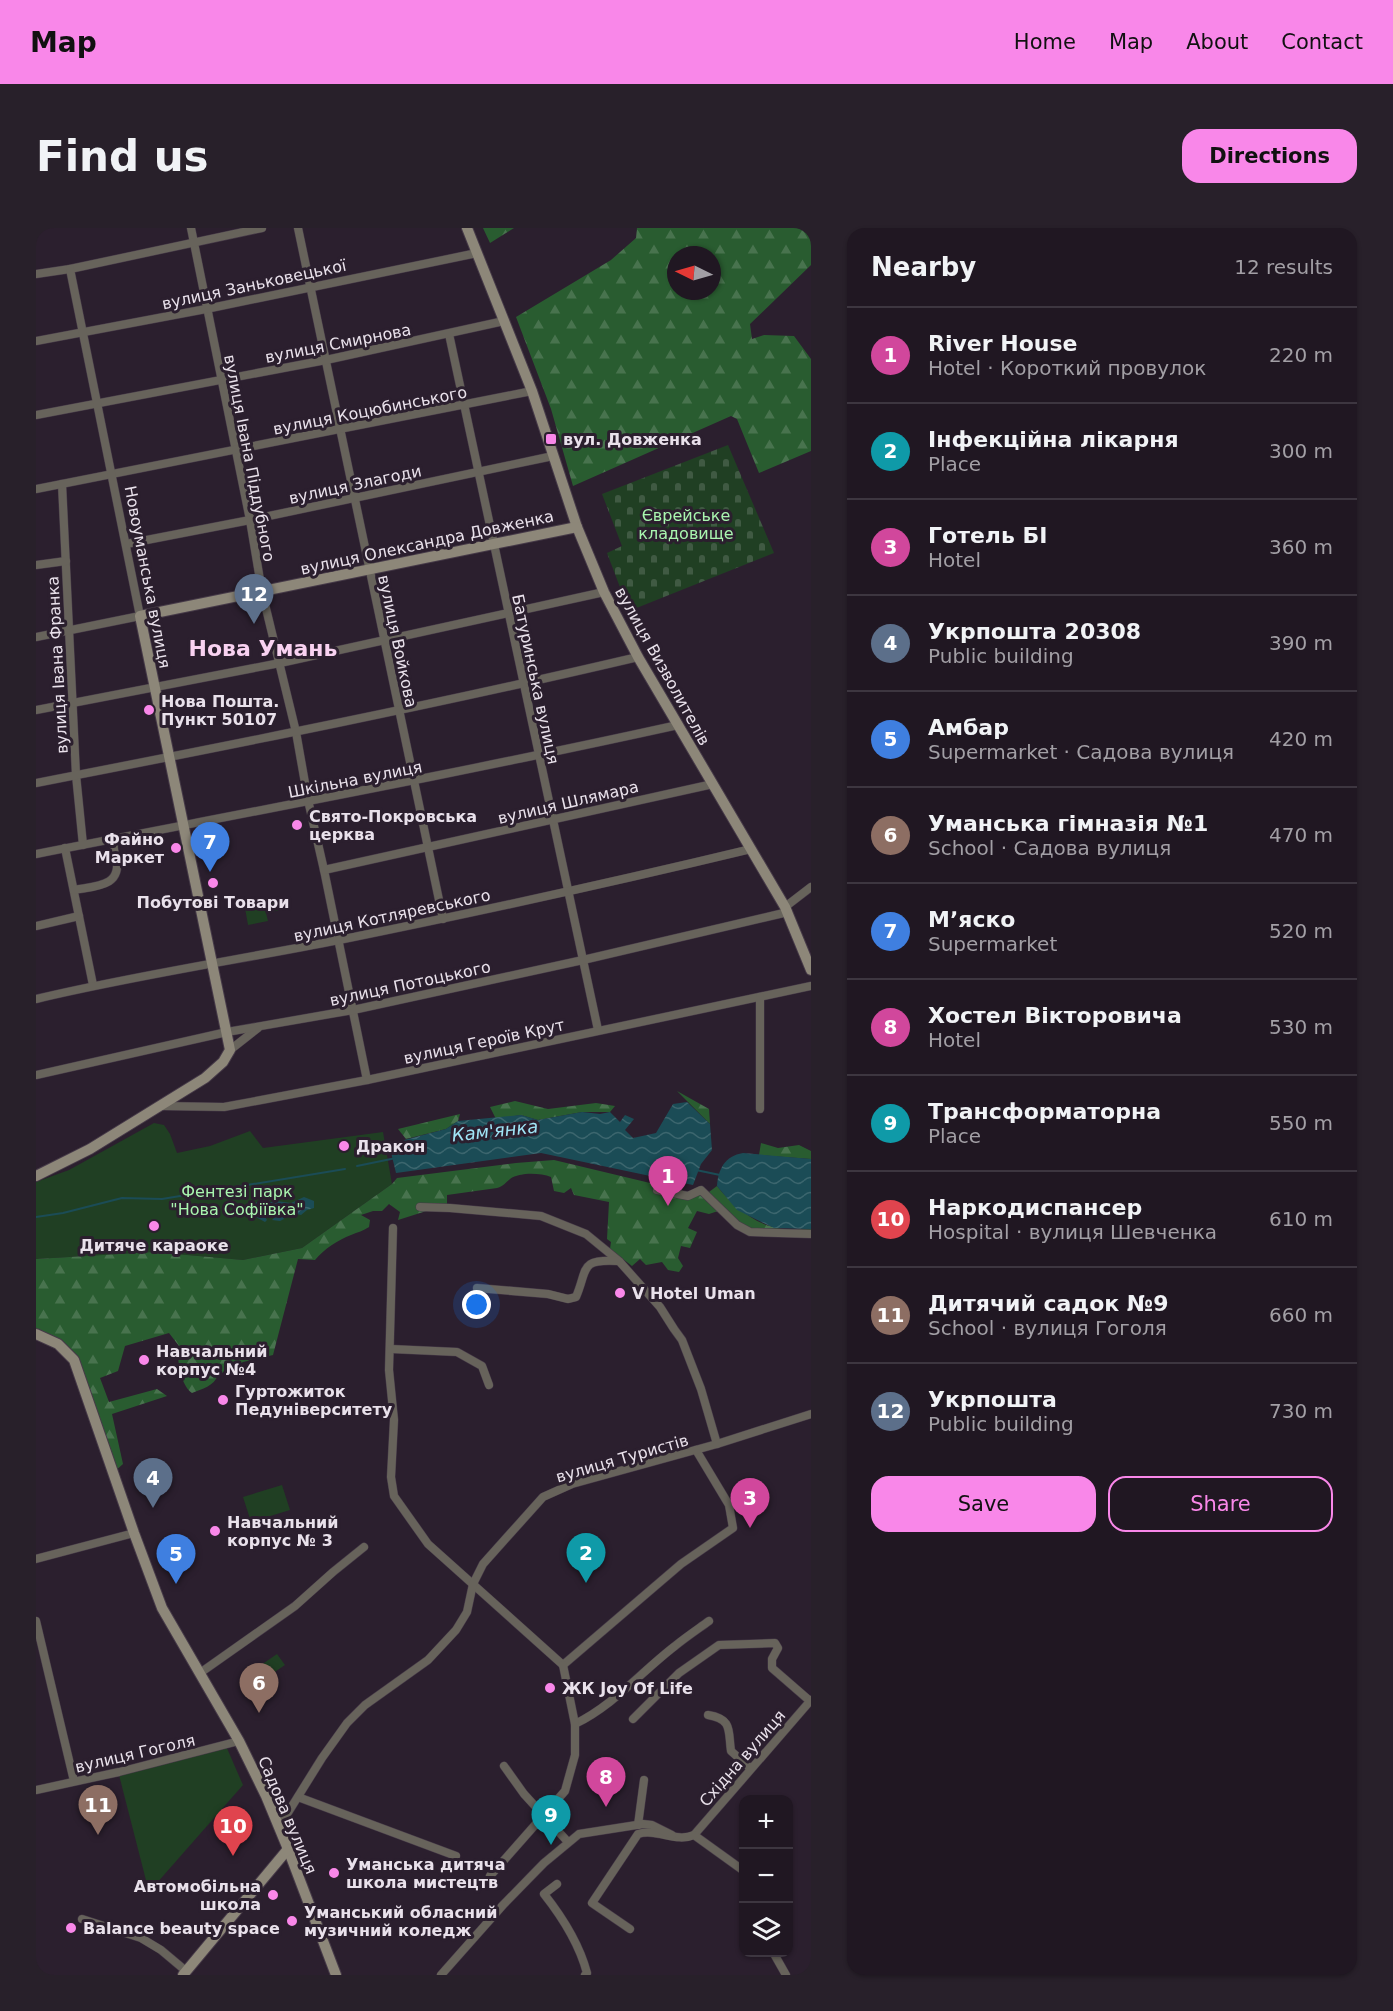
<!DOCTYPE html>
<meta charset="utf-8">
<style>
:root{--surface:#201722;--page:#28202a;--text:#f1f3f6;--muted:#a29fa5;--line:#3d3640;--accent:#f987e9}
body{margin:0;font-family:"DejaVu Sans",sans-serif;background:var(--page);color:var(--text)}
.controls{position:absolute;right:18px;bottom:18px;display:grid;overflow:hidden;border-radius:12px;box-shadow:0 2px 4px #0004}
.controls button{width:54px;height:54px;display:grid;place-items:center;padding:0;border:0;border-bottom:2px solid var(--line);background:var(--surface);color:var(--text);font:30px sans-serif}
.compass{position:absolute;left:631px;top:18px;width:54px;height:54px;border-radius:50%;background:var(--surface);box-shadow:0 2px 4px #0004;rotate:275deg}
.you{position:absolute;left:441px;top:1077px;width:21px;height:21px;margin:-15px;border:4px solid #fff;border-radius:50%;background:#1a73e8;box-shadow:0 0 0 9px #1a73e833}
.badge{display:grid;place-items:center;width:39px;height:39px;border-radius:50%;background:var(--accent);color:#fff;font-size:20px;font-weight:700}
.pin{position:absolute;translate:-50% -50px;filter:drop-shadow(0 2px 3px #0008)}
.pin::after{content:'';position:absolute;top:32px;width:21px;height:18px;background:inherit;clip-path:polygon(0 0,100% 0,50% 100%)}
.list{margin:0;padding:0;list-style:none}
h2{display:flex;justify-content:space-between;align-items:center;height:78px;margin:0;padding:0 24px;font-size:26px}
h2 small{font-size:20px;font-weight:400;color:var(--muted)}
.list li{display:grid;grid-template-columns:39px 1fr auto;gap:18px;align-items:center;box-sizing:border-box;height:96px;padding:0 24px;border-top:2px solid var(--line)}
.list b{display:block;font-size:22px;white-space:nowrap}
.list p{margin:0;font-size:20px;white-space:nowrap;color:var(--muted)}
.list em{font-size:20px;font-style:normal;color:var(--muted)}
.actions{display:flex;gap:12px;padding:18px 24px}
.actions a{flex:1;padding:14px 0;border:2px solid var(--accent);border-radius:18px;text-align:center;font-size:21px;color:var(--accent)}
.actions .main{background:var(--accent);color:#111}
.icon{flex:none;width:33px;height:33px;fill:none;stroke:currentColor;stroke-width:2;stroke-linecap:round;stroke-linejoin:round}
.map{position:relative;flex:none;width:775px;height:1747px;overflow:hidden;border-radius:18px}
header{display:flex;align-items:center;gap:36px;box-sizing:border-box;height:84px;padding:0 30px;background:var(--accent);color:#111}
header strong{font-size:28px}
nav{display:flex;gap:33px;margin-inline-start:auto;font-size:21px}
.intro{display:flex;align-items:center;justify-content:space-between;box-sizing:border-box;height:144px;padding:0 36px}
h1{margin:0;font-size:42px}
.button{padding:15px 27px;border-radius:18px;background:var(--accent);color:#111;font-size:21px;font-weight:700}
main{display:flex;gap:36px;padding:0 36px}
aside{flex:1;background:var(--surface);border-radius:18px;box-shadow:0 2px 4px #0004}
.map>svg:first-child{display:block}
.green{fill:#203f23}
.forest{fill:url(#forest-firs);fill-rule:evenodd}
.cemetery{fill:url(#cemetery-stones)}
.water{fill:url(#water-waves)}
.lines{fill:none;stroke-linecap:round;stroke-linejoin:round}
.stream{stroke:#1b4c56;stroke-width:2}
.street-casing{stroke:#463a48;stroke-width:9}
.secondary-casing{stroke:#463a48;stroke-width:12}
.street{stroke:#67635b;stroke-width:8}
.secondary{stroke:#8d8779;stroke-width:10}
.poi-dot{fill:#f987e9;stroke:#2b1f2e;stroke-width:2}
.labels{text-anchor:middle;stroke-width:6;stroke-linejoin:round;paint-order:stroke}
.street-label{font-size:16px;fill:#e9e1eb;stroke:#2b1f2e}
.poi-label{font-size:16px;font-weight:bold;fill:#e9e1eb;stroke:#2b1f2e;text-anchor:start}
.park-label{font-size:16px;fill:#a9f5af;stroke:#2b1f2e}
.water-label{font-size:18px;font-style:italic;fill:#a0e5f6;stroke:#2b1f2e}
.district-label{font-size:22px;font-weight:bold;fill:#f9d2f1;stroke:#2b1f2e}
</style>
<header>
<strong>Map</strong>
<nav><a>Home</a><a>Map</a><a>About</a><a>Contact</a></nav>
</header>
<div class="intro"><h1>Find us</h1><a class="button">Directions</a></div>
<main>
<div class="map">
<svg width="775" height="1747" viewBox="0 0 775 1747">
<defs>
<pattern id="forest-firs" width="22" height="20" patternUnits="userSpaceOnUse" patternTransform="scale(1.5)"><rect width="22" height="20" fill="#295c30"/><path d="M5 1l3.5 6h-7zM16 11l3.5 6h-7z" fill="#48734e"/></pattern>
<pattern id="cemetery-stones" width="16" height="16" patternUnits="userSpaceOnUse" patternTransform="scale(1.5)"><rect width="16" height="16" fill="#203f23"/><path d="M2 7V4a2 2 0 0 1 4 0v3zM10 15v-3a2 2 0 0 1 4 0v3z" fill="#405a43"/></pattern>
<pattern id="water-waves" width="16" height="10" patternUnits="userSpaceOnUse" patternTransform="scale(1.5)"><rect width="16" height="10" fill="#1b4c56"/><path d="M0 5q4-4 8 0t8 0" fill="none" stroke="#3c666e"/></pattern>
</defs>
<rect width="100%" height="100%" fill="#2b1f2e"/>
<!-- green -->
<g class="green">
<path d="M 247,672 L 249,681 L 230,685 L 232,693 L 212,697 L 209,680 Z"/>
<path d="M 118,895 L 128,897 L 134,906 L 141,925 L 174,918 L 214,903 L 227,920 L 347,904 L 356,956 L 266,1020 L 207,1032 L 117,1024 L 0,1031 L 0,954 L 33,942 Z"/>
<path d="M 246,1257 L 254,1282 L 215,1294 L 207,1269 Z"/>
<path d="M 241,1426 L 249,1437 L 233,1448 L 225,1437 Z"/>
<path d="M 190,1518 L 207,1557 L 113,1664 L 83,1547 Z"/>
</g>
<!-- forest -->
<g class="forest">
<path d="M 447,0 L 478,0 L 454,15 Z"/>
<path d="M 601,0 L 775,0 L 775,37 L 714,96 L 716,111 L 728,107 L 758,108 L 775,131 L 775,223 L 723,245 L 701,191 L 695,188 L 537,258 L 515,181 L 480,89 L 575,32 L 600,10 ZM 640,27 L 676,27 L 676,63 L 640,63 Z"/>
<path d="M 641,863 L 673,881 L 674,896 Z"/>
<path d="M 479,873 L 512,881 L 560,875 L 579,878 L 574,884 L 546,884 L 502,892 L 485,887 L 460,891 L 454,879 Z"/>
<path d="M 424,886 L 422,893 L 410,901 L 370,911 L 362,901 Z"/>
<path d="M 725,915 L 742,920 L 763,917 L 775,923 L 775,931 L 723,927 Z"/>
<path d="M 518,932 L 660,966 L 673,964 L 681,958 C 694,975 716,994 737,999 C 748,1003 763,1000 775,1001 L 775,1006 L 714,1004 L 685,982 L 673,986 L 661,983 L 652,1000 L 661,1004 L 654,1020 L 645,1018 L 642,1030 L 647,1038 L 643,1044 L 632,1042 L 626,1034 L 610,1037 L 604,1031 L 596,1038 L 574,1021 L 575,1014 L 571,1011 L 573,974 L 538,967 L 535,960 L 528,965 L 518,963 L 515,949 C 504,945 484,944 474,951 C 469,955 468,958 461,960 L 411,967 L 411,979 L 403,979 L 362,992 L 364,984 L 353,976 L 346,983 L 337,983 L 325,987 L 334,992 L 333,999 C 327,1003 322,1004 315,1007 C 302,1012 288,1021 279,1032 L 262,1031 L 237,1127 L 207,1134 L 182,1147 C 178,1158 166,1161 156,1165 C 145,1158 140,1131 143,1118 L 133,1105 L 89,1118 L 82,1143 L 64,1150 L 73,1174 L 121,1161 L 131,1168 L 76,1186 L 87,1236 L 77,1245 L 38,1132 L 0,1106 L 0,1031 L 117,1024 L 207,1032 L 266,1020 L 356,956 L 361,950 L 480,935 Z"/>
</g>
<!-- cemetery -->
<path class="cemetery" d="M 692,217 L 738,325 L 593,383 L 571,325 L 586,318 L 566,266 Z"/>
<!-- water -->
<g class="water">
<path d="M 651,874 L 674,896 L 676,922 L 665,936 L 657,957 L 505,925 L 360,945 L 353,916 L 410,901 L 422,893 L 485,887 L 502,892 L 546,884 L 564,886 L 574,884 L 584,894 L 589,887 L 598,891 L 589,902 L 597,910 L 620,905 L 637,876 Z"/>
<path d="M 707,925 L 775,931 L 775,1001 L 738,1000 L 701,982 L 681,958 C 682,941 689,928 707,925 Z"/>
<path d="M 268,969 L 278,973 L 278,980 L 271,982 L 265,987 L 248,983 L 245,986 L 248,991 L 244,993 L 236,992 L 241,987 L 238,981 L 234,980 L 228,987 L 231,992 L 229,994 L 218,988 L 219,984 L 226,986 L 223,982 L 225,979 L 221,979 L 217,983 L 216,981 L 217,977 L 224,972 L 230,975 L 240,973 L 255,975 Z"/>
</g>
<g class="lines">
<!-- stream -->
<g class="stream">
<path d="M 321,938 L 360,930"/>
<path d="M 660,942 L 684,947"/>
<path d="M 0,989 L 27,985 L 86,970 L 126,971 L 309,941"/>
</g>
<defs>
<g id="street">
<path d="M 155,0 L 214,292 L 226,364 L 260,504 L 272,572 L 288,642 L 331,852"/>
<path d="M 262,0 L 407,691"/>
<path d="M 0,46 L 34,41 L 226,0"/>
<path d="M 413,106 L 562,802"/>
<path d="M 0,113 L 170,81 L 441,25"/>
<path d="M 0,187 L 290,132 L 468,93"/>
<path d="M 26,256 L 40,547 L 47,617"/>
<path d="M 0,261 L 496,163"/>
<path d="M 90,316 L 214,292 L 517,228"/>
<path d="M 0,337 L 30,333"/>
<path d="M 0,409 L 104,388 L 34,41"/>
<path d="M 0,482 L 244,435 L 568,364"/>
<path d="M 0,555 C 201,516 402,476 602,429"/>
<path d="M 29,620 L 57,757"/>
<path d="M 0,626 C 214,584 429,544 642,497"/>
<path d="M 288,642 L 677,556"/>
<path d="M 38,662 C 59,658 87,659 80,629 C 78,622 76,618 80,611"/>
<path d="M 749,679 L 775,659"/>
<path d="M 0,698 L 43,688"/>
<path d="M 0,771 C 100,747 202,732 303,712 C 441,684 578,654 715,621"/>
<path d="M 194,822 L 222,800"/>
<path d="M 0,847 L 191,804 L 317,782 L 547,732 L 752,684"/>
<path d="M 125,878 L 188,879 L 331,852 L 775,758"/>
<path d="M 724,881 L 724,769"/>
<path d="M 621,962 L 652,968 L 665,962 L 701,997 L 714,1004 L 775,1006"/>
<path d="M 384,979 L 414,980 L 505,988 L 550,1006 L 583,1033 L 624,1079 L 638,1101 L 646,1112 L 665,1161 L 681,1216"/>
<path d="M 357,1000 L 353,1142 L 358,1192 L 355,1249 L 358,1268 L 392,1316 L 527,1437"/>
<path d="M 441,1060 L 512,1066 L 532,1071 L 540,1069 C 552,1041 543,1031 581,1033"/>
<path d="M 355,1121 L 421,1124 L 446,1138 L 453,1157"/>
<path d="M 0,1331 L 98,1305"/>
<path d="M 0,1393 L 38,1553"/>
<path d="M 527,1437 L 645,1336 L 697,1300 L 693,1277 L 660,1222"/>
<path d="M 164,1445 L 259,1378 L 297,1344 L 328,1319"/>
<path d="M 672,1487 C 697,1491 692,1503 695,1523 L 714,1540"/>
<path d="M 597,1491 L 643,1445 L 683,1417 L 739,1415 L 742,1420 L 736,1431 L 736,1440 L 774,1473"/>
<path d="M 539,1496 C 578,1477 605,1444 639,1418 C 650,1409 662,1401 673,1393"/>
<path d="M 468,1538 L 488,1566 L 532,1614"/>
<path d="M 0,1562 L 83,1544 L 203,1513"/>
<path d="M 262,1569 L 420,1628"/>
<path d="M 602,1597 L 608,1552"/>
<path d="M 243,1599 L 286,1530 L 311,1495 L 329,1477 L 392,1432 L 420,1402 L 431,1384 L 437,1356 L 447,1336 L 507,1269 L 536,1256 L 681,1216 L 775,1186"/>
<path d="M 658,1607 L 775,1472"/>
<path d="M 454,1648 L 529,1563 L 539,1527 L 539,1496 L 527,1437"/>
<path d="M 521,1656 L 508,1666 C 527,1690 543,1715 551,1745 L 549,1747"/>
<path d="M 46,1691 L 105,1710 L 125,1722 L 150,1743"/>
<path d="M 594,1701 L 556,1675 L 602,1606 C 620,1600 640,1615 658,1607 L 708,1643"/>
<path d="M 737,1724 L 750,1747"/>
<path d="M 405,1747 L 467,1677 L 508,1635 L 543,1606 L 607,1596 L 616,1597 L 636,1607"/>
</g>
<g id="secondary">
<path d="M 431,0 L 496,163 L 541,299 L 568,364 L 602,429 L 749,679 L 775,742"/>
<path d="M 0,948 L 54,921 L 169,850 L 187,834 L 194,822 L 104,388 L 541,299"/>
<path d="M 0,1106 L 22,1116 L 38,1132 L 98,1305 L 126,1380 L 203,1513 L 230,1568 L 252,1621 L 300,1747"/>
<path d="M 147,1747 L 252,1621"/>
</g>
</defs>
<!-- street casing -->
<use href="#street" class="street-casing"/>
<!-- secondary casing -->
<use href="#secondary" class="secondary-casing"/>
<!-- street -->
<use href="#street" class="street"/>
<!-- secondary -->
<use href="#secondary" class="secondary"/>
</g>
<!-- markers -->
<g class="poi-dot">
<rect x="509" y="205" width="12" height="12" rx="3"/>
<circle cx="113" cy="482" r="6"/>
<circle cx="261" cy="597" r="6"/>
<circle cx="140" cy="620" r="6"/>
<circle cx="177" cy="655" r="6"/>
<circle cx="308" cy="918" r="6"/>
<circle cx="118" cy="998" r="6"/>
<circle cx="584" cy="1065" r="6"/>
<circle cx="108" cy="1132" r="6"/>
<circle cx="187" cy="1172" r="6"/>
<circle cx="179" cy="1303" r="6"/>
<circle cx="514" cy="1460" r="6"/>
<circle cx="298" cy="1645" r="6"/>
<circle cx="237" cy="1667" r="6"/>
<circle cx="256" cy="1693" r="6"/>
<circle cx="35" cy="1700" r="6"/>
</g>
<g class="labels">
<!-- street labels -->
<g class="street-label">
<text transform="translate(218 56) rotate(-12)" y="6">вулиця Заньковецької</text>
<text transform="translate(302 115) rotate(-11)" y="6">вулиця Смирнова</text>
<text transform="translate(334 182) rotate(-11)" y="6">вулиця Коцюбинського</text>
<text transform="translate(214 230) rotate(79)" y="6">вулиця Івана Піддубного</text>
<text transform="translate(319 256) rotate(-12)" y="6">вулиця Злагоди</text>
<text transform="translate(391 314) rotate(-12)" y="6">вулиця Олександра Довженка</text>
<text transform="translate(112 349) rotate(79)" y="6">Новоуманська вулиця</text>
<text transform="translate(362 413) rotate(78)" y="6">вулиця Войкова</text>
<text transform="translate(21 437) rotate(-93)" y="6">вулиця Івана Франка</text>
<text transform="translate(627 438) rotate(61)" y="6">вулиця Визволителів</text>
<text transform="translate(500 451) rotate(78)" y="6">Батуринська вулиця</text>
<text transform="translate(319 551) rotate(-11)" y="6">Шкільна вулиця</text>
<text transform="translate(532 574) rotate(-13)" y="6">вулиця Шлямара</text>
<text transform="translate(356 687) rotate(-12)" y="6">вулиця Котляревського</text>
<text transform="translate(374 755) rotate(-12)" y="6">вулиця Потоцького</text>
<text transform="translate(448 813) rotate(-12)" y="6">вулиця Героїв Крут</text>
<text transform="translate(586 1230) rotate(-16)" y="6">вулиця Туристів</text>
<text transform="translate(99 1525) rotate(-13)" y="6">вулиця Гоголя</text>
<text transform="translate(706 1530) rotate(-49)" y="6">Східна вулиця</text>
<text transform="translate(252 1587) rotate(67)" y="6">Садова вулиця</text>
</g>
<!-- poi labels -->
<g class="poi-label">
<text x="527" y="217">вул. Довженка</text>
<text x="125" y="479">Нова Пошта.<tspan x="125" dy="18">Пункт 50107</tspan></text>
<text x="273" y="594">Свято-Покровська<tspan x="273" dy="18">церква</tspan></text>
<text x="128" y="617" text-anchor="end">Файно<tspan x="128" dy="18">Маркет</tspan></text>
<text x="177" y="680" text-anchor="middle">Побутові Товари</text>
<text x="320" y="924">Дракон</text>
<text x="118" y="1023" text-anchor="middle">Дитяче караоке</text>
<text x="596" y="1071">V Hotel Uman</text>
<text x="120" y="1129">Навчальний<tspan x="120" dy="18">корпус №4</tspan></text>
<text x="199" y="1169">Гуртожиток<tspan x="199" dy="18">Педуніверситету</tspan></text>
<text x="191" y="1300">Навчальний<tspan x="191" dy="18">корпус № 3</tspan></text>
<text x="526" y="1466">ЖК Joy Of Life</text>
<text x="310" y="1642">Уманська дитяча<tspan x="310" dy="18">школа мистецтв</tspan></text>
<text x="225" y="1664" text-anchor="end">Автомобільна<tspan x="225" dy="18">школа</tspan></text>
<text x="268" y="1690">Уманський обласний<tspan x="268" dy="18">музичний коледж</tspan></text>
<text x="47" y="1706">Balance beauty space</text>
</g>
<!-- park labels -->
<g class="park-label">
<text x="650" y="293">Єврейське<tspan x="650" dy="18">кладовище</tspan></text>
<text x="201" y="969">Фентезі парк<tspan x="201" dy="18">"Нова Софіївка"</tspan></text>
</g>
<!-- water labels -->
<g class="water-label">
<text transform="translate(459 903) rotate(-6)" y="6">Кам'янка</text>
</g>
<!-- district labels -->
<g class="district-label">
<text x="227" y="428">Нова Умань</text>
</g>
</g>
</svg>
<div class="controls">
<button>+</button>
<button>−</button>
<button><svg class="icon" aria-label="layers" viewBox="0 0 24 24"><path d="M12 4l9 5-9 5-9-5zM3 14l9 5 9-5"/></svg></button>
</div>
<svg class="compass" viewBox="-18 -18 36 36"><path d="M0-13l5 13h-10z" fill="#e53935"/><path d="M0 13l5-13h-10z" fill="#a29fa5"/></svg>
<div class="you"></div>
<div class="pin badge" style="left:632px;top:978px;background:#d1479c">1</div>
<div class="pin badge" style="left:550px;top:1355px;background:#0f9aa8">2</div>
<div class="pin badge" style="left:714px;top:1300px;background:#d1479c">3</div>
<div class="pin badge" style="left:117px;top:1280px;background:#5c6f8a">4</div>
<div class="pin badge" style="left:140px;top:1356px;background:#3f7fe0">5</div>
<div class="pin badge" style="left:223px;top:1485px;background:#8d6e63">6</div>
<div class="pin badge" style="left:174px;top:644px;background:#3f7fe0">7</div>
<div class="pin badge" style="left:570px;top:1579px;background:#d1479c">8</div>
<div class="pin badge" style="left:515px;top:1617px;background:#0f9aa8">9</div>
<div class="pin badge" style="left:197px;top:1628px;background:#e0444e">10</div>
<div class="pin badge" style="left:62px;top:1607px;background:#8d6e63">11</div>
<div class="pin badge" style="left:218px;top:396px;background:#5c6f8a">12</div>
</div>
<aside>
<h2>Nearby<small>12 results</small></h2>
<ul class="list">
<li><span class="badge" style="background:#d1479c">1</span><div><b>River House</b><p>Hotel · Короткий провулок</p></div><em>220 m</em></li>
<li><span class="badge" style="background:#0f9aa8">2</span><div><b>Інфекційна лікарня</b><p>Place</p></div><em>300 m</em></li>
<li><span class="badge" style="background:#d1479c">3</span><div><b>Готель БІ</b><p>Hotel</p></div><em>360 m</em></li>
<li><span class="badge" style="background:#5c6f8a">4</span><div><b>Укрпошта 20308</b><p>Public building</p></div><em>390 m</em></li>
<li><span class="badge" style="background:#3f7fe0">5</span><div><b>Амбар</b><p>Supermarket · Садова вулиця</p></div><em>420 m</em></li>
<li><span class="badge" style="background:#8d6e63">6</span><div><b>Уманська гімназія №1</b><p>School · Садова вулиця</p></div><em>470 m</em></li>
<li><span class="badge" style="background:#3f7fe0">7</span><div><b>Мʼяско</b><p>Supermarket</p></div><em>520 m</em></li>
<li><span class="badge" style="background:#d1479c">8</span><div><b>Хостел Вікторовича</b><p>Hotel</p></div><em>530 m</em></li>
<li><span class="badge" style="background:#0f9aa8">9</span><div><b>Трансформаторна</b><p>Place</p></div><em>550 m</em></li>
<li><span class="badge" style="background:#e0444e">10</span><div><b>Наркодиспансер</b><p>Hospital · вулиця Шевченка</p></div><em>610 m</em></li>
<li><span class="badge" style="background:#8d6e63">11</span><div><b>Дитячий садок №9</b><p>School · вулиця Гоголя</p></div><em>660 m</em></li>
<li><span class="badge" style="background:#5c6f8a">12</span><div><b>Укрпошта</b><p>Public building</p></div><em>730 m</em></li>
</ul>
<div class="actions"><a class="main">Save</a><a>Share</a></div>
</aside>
</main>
